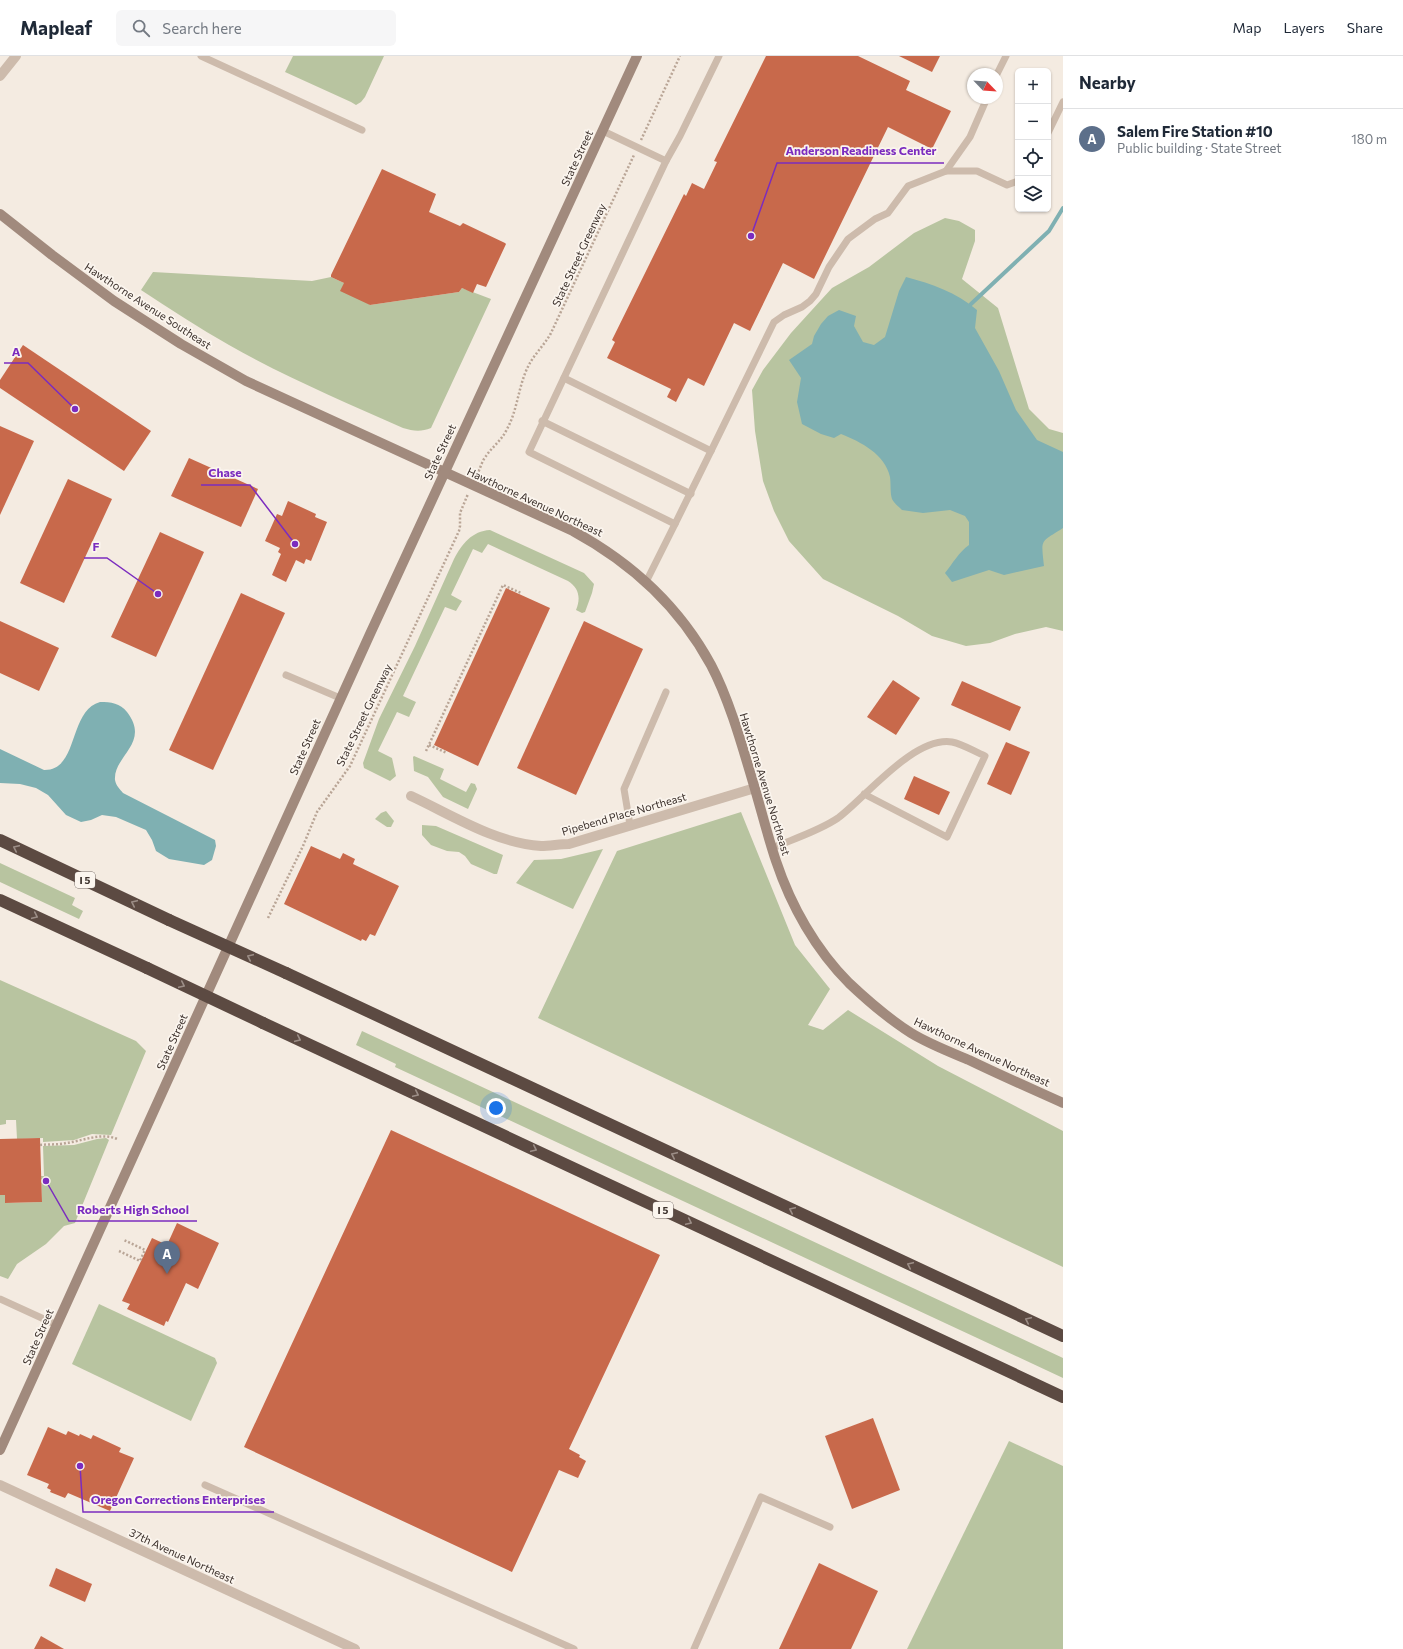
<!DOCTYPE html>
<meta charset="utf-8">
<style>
:root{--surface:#fff;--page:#f6f6f7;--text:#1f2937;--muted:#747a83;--line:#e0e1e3;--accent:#0f766e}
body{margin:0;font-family:Commissioner,sans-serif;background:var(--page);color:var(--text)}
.controls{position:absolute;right:12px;top:12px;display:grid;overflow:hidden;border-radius:6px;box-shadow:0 1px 3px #0004}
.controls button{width:36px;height:36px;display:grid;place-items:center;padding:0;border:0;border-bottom:1px solid var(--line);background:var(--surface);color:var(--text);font:20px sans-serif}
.compass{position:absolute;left:967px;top:12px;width:36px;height:36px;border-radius:50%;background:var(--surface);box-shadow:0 1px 3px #0004;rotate:115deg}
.you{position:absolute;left:496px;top:1052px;width:14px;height:14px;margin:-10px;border:3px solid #fff;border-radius:50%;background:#1a73e8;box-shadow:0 0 0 6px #1a73e833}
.badge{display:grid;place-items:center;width:26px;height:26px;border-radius:50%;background:var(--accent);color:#fff;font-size:13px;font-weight:700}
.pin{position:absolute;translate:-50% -33px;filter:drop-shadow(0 1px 2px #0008)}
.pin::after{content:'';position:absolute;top:21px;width:14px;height:12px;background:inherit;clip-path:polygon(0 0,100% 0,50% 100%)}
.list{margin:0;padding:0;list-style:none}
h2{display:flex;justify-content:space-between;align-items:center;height:52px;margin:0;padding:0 16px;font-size:17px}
h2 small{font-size:13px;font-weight:400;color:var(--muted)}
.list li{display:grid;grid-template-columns:26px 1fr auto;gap:12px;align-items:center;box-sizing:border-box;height:60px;padding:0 16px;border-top:1px solid var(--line)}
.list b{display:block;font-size:15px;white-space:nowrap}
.list p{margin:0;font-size:13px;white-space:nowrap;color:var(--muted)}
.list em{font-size:13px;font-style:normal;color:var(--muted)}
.icon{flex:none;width:22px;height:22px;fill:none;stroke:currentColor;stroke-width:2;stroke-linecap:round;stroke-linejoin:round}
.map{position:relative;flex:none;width:1063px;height:1593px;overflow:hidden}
header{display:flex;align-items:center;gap:24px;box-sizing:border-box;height:56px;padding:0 20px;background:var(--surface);border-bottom:1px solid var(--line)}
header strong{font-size:19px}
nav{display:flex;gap:22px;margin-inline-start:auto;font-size:14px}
.search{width:280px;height:36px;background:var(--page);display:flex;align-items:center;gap:10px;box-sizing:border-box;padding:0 14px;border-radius:6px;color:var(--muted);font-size:15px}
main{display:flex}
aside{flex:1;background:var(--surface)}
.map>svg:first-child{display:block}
.green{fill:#b8c4a0}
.water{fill:#7fb0b2}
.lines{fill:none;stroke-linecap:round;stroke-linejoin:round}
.stream{stroke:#7fb0b2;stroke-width:4}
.building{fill:#c8694b}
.path{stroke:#b9a596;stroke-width:2.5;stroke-dasharray:2 2;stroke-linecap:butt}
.service{stroke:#cdbbac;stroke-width:7}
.minor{stroke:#cdbbac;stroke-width:10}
.secondary{stroke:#a18a7d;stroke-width:10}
.motorway{stroke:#5c4a42;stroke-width:12}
.motorway-bridge{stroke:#5c4a42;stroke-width:12}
.oneway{stroke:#9c8e87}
.labels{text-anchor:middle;stroke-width:3.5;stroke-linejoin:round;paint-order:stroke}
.shield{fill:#fbf5ee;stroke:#756b66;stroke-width:1}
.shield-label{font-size:10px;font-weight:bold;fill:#3b302b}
.street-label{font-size:11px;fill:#3b302b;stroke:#fbf5ee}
.leader{fill:none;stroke:#7b2cbf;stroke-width:1.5}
.callout-dot{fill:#7b2cbf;stroke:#fbf5ee;stroke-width:1.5}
.callout-label{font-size:12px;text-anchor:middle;font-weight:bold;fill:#7b2cbf;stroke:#fbf5ee;stroke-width:3.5;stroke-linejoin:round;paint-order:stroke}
</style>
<header>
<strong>Mapleaf</strong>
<div class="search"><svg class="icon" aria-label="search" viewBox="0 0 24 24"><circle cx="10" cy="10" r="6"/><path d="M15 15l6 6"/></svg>Search here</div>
<nav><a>Map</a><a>Layers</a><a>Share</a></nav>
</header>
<main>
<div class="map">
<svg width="1063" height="1593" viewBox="0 0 1063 1593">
<rect width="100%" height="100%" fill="#f4ebe1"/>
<!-- green -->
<g class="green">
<path d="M 293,0 L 384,0 L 365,41 L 361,46 L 356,49 L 351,46 L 285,16 Z"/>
<path d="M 945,162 L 959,165 L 975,174 L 975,185 L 962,223 L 998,252 L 1029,353 L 1049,373 L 1063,377 L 1063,575 L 1046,571 L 1015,578 L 990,587 L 966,590 L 932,580 L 898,560 L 823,523 L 789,485 L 774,455 L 763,425 L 755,375 L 752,334 L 763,314 L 791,277 L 832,232 L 869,211 L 914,177 Z"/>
<path d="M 153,216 L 312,225 L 331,221 L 344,227 L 370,249 L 459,236 L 462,232 L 491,243 L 431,372 C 421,376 413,375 403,372 C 345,346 285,321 229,289 C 199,272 170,253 141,234 Z"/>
<path d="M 490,474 L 584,517 L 594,528 L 592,537 L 585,556 L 582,557 L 576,554 C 581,542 579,532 568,525 L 488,488 L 482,497 L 473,493 L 451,539 L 462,545 L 456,555 L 445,551 L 403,640 L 416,646 L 409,661 L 397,656 L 378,695 L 392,702 L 396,720 L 390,725 L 364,712 L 363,707 L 379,663 L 415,590 L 454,503 C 462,488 472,475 490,474 Z"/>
<path d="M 414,700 L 444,713 L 440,723 L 466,736 L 471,727 L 475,728 L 477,733 L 468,753 L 443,741 L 428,721 L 414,715 L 413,701 Z"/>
<path d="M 386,755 L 394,765 L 391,771 L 387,771 L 375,763 L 381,757 Z"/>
<path d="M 741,756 L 795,889 L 830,933 L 808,969 L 823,974 L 848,954 L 938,1010 L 1063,1075 L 1063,1211 L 538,962 L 617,795 Z"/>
<path d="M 422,769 L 436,770 L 503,799 L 497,818 L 494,818 L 471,808 L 465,800 L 459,796 L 447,795 L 431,789 L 422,779 Z"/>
<path d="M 603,793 L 573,853 L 516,827 L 534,804 L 561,803 Z"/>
<path d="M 0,807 L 75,842 L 72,849 L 83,855 L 79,863 L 0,826 Z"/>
<path d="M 0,924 L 136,985 L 146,995 L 111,1079 L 92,1078 L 74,1084 L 43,1086 L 43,1082 L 17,1083 L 16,1064 L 6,1064 L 6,1068 L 0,1069 Z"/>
<path d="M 362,975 L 1063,1302 L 1063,1322 L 395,1011 L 396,1008 L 356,989 Z"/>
<path d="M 106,1082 L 109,1084 L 75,1167 L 64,1170 L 46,1188 L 17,1208 L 8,1223 L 0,1220 L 0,1139 L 5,1139 L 6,1147 L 42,1146 L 41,1120 L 44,1120 L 43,1090 L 74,1089 L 97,1083 Z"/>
<path d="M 99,1248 L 215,1302 L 217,1307 L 191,1365 L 72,1308 Z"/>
<path d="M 1009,1385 L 1063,1410 L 1063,1593 L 907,1593 Z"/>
</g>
<!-- water -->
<g class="water">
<path d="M 906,221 C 932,228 956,236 977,254 L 975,272 L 999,315 L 1016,354 L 1037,384 L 1063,396 L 1063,472 C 1040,487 1041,482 1044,510 L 1004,519 L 989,514 L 952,526 L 945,517 C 953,507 959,496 969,489 L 969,466 L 965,460 L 950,454 L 923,457 L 902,454 C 899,451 894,447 892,443 C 890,437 891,428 890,421 C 885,398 861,386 841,378 L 834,382 L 821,378 L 802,368 L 797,346 L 801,322 L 789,304 L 812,288 L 814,280 L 821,268 L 828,260 L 839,254 L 856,260 L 854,270 L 863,286 L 874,289 L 885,281 L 899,235 Z"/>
<path d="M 100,646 C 111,646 120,647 127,656 C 151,687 113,700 115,724 C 116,730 120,733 123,737 L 215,784 L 216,790 L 212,804 L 204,809 L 169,803 L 156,795 L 152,784 L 146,774 L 116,761 L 102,759 L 91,764 L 81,766 L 66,759 L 48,739 L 36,732 L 20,728 L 0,727 L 0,693 L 44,714 C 79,715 68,655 100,646 Z"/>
</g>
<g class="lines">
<!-- stream -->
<path class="stream" d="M 971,248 L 1049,175 L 1063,152"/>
</g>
<!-- building -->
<g class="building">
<path d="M 766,0 L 858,0 L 910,25 L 906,34 L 951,55 L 932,93 L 888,71 L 814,223 L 783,207 L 750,275 L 734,267 L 704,330 L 688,322 L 676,346 L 667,341 L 671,333 L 607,302 L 615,286 L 612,284 L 684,138 L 686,140 L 692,127 L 704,133 L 717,106 L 714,105 Z"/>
<path d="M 899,0 L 940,0 L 932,16 Z"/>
<path d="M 382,113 L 436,138 L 429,156 L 460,170 L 463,167 L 505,187 L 506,188 L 486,231 L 477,228 L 473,237 L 462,232 L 459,236 L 370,249 L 340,235 L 344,227 L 331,221 L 331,219 Z"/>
<path d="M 23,289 L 151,375 L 124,415 L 0,332 L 0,324 Z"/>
<path d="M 0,370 L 34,385 L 0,459 Z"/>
<path d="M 189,402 L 258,433 L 241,471 L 171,440 Z"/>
<path d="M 68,423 L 112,443 L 64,547 L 20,527 Z"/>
<path d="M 288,445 L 316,458 L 315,461 L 327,466 L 311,505 L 306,503 L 304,508 L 296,504 L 286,526 L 272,519 L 281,498 L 278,496 L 280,492 L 265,485 L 277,458 L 282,460 Z"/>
<path d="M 160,476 L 204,496 L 156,601 L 111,581 Z"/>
<path d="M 506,532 L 550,552 L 478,710 L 434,689 Z"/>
<path d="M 241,537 L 285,557 L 213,714 L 169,694 Z"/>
<path d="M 0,565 L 59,592 L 39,635 L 0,617 Z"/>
<path d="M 584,565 L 643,593 L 576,739 L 517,712 Z"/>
<path d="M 893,624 L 920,642 L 896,679 L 867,661 Z"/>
<path d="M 962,625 L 1021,651 L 1010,675 L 951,649 Z"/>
<path d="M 1006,686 L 1030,696 L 1011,739 L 987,728 Z"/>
<path d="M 914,720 L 950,736 L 939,759 L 904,743 Z"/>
<path d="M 311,790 L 340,803 L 343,797 L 355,803 L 353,808 L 399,830 L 375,880 L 370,878 L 366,885 L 362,883 L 361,885 L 284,848 Z"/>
<path d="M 391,1074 L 660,1199 L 569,1393 L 580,1399 L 579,1401 L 586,1405 L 578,1422 L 559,1414 L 512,1516 L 244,1391 Z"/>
<path d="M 40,1082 L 42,1146 L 5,1147 L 5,1139 L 0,1139 L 0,1083 Z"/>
<path d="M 177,1167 L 219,1187 L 198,1233 L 186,1227 L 168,1266 L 166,1265 L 164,1270 L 127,1253 L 130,1248 L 122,1245 L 152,1182 L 167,1189 Z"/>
<path d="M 873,1362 L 900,1434 L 852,1453 L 825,1380 Z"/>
<path d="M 48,1371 L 66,1379 L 68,1375 L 79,1380 L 80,1378 L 91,1383 L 93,1379 L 121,1392 L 119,1396 L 134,1402 L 110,1455 L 68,1437 L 65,1442 L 50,1436 L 51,1434 L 47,1432 L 49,1428 L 27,1419 Z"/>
<path d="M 819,1507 L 878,1535 L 851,1593 L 779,1593 Z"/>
<path d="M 56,1512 L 92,1528 L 85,1546 L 49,1530 Z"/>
<path d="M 41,1580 L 64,1593 L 34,1593 Z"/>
</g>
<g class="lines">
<!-- path -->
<g class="path">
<path d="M 641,84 L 680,0"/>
<path d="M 477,419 C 480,413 482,405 486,400 C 493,390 502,384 507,373 C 517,355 518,334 526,315 C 532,300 544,290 551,277 L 634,99"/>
<path d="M 429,689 L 447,697"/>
<path d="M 426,695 L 503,529 L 521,537"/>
<path d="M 268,862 L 303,790 L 317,756 L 350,710 L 459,475 L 460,470 L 460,457 L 468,438"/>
<path d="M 40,1089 C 49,1088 58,1089 66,1087 C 83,1085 101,1076 117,1083"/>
<path d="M 119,1195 L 140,1205 L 145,1194 L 124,1184"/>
</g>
<!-- service -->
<g class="service">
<path d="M 201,0 L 362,74"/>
<path d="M 997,18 L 1006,0"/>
<path d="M 603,75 L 666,105 L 680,80 L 719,0"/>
<path d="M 1048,77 L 1063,46"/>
<path d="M 946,115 L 977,115 L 1007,129 L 1018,125"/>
<path d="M 564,322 L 711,395 L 675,468"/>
<path d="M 542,365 L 691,438"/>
<path d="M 711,395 L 774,266 L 784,259 L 802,251 L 810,245 L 816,238 L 829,211 L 848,183 L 875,163 L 888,157 L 908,130 L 946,115 L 970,81 L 987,42"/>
<path d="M 646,526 L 675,468 L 529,396 L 666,105"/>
<path d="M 286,619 L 340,642"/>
<path d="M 630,769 L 624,733 L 666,636"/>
<path d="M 772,792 C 793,783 819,775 838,762 C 866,741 914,680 952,686 C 963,688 975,696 985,700 L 947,781 L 864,738"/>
<path d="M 0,1243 L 57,1269"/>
<path d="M 205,1429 L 574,1593"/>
<path d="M 694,1593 L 761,1441 L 830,1471"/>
</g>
<!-- minor -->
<g class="minor">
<path d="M 0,20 L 16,0"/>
<path d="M 411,740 C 452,759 495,787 541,790 C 550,790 560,788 569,788 L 755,732"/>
<path d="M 0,1429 L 355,1593"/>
</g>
<!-- secondary -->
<g class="secondary">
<path d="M 0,158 L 52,199 L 114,245 L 181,288 L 246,325 L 573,475 C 632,507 679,550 711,609 C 730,645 743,693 755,733 C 762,757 768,781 776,805 C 791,850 816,894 849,927 C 868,945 889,963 911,977 C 929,988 950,996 969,1004 C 1000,1019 1032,1033 1063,1047"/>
<path d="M 0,1394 L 370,578 L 637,0"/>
</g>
<!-- motorway -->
<g class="motorway">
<path d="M 0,784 L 169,864"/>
<path d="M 0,844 L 147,912"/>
<path d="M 286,917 L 1063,1280"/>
<path d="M 263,967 L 1063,1341"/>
</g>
<!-- motorway-bridge -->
<g class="motorway-bridge">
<path d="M 169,864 L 286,917"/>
<path d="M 147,912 L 263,967"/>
</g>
</g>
<!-- one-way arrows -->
<defs><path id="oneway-chevron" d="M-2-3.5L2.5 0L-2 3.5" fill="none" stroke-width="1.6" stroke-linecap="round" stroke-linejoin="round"/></defs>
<g class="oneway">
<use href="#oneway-chevron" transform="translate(16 792) rotate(-155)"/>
<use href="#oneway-chevron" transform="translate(134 847) rotate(-155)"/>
<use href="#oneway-chevron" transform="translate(35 860) rotate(25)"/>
<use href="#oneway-chevron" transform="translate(250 901) rotate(-155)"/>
<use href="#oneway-chevron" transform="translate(182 929) rotate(25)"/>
<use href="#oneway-chevron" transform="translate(298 983) rotate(25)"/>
<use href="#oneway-chevron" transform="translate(416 1038) rotate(25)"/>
<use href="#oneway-chevron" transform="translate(534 1093) rotate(25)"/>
<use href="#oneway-chevron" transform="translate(674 1099) rotate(-155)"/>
<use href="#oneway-chevron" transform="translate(792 1154) rotate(-155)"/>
<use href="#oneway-chevron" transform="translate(689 1166) rotate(25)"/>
<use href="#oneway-chevron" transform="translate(910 1209) rotate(-155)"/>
<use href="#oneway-chevron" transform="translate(1028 1264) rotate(-155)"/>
</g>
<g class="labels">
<!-- shield labels -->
<g class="shield">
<rect x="75" y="816" width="20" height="16" rx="3"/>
<rect x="653" y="1146" width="20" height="16" rx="3"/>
</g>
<g class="shield-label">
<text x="85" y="828">I 5</text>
<text x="663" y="1158">I 5</text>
</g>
<!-- street labels -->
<g class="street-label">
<text transform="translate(577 102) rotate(-65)" y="4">State Street</text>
<text transform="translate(579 199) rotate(-65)" y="4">State Street Greenway</text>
<text transform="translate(148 250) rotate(33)" y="4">Hawthorne Avenue Southeast</text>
<text transform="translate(440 396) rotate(-65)" y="4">State Street</text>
<text transform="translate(535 446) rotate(25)" y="4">Hawthorne Avenue Northeast</text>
<text transform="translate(364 659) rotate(-64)" y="4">State Street Greenway</text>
<text transform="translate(305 691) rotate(-66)" y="4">State Street</text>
<text transform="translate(765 728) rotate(73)" y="4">Hawthorne Avenue Northeast</text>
<text transform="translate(624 758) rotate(-16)" y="4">Pipebend Place Northeast</text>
<text transform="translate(172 986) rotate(-66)" y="4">State Street</text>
<text transform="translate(982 996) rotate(25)" y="4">Hawthorne Avenue Northeast</text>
<text transform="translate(38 1281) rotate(-66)" y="4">State Street</text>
<text transform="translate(182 1500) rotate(25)" y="4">37th Avenue Northeast</text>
</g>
</g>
<!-- callouts -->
<path class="leader" d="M751 180L777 107H944M75 353L28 307H4M295 488L250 429H201M158 538L107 502H84M46 1125L69 1165H197M80 1410L83 1456H274"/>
<g class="callout-dot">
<circle cx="751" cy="180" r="4"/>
<circle cx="75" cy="353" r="4"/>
<circle cx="295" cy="488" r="4"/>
<circle cx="158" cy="538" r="4"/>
<circle cx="46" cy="1125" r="4"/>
<circle cx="80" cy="1410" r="4"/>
</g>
<g class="callout-label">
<text x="861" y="99">Anderson Readiness Center</text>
<text x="16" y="300">A</text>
<text x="225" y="421">Chase</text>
<text x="96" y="495">F</text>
<text x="133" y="1158">Roberts High School</text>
<text x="178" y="1448">Oregon Corrections Enterprises</text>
</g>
</svg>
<div class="controls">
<button>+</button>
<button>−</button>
<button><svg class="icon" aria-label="locate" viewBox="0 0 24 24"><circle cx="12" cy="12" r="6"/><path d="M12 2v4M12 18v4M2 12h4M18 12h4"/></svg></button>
<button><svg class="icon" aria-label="layers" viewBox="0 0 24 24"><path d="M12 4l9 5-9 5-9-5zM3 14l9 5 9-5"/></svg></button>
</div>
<svg class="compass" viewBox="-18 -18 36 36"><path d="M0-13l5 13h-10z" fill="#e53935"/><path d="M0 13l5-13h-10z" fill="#747a83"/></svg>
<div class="you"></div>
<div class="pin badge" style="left:167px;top:1218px;background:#5c6f8a">A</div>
</div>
<aside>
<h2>Nearby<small></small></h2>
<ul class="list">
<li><span class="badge" style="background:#5c6f8a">A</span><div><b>Salem Fire Station #10</b><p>Public building · State Street</p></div><em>180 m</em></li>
</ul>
</aside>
</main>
